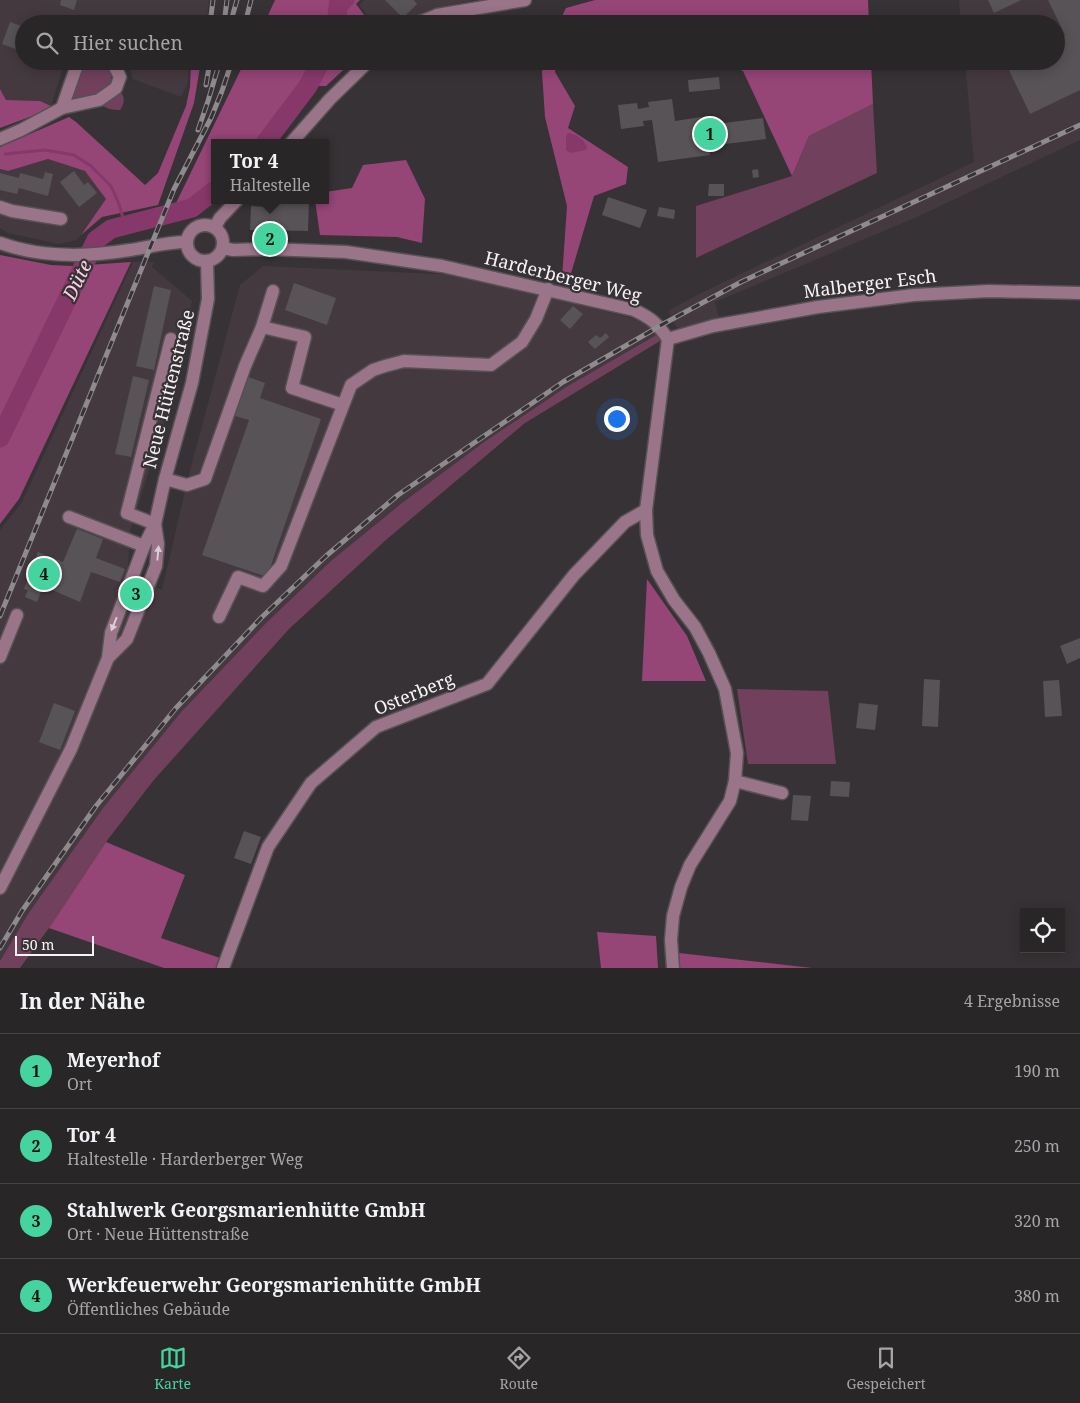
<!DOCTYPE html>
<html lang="de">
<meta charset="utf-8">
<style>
:root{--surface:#292628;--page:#353234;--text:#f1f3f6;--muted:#a5a5a8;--line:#454345;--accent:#45d49f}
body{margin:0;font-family:"Noto Serif",serif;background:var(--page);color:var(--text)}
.controls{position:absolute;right:15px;bottom:15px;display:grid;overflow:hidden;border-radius:0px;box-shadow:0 2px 12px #0003}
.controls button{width:45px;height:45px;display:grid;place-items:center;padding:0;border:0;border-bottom:1px solid var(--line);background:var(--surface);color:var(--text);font:25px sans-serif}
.scale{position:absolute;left:15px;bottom:12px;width:79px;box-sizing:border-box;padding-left:5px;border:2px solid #f6f3f5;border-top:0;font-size:14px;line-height:18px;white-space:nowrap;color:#f6f3f5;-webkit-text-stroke:4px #373235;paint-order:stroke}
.you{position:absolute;left:616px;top:418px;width:18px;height:18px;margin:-12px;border:4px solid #fff;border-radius:50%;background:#1a73e8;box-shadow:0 0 0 8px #1a73e833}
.badge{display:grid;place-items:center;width:32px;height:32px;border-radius:50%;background:var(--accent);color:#111;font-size:16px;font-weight:700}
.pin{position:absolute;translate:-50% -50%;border:2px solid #fff;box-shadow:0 1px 5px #0006}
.popup{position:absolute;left:211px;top:139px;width:118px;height:65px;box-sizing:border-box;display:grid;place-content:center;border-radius:0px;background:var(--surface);filter:drop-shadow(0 1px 4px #0005);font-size:16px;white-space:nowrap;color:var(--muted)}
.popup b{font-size:19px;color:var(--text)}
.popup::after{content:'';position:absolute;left:50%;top:100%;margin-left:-10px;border:10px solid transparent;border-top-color:var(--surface)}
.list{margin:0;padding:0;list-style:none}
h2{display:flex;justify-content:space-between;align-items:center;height:65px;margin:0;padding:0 20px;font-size:21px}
h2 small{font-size:16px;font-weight:400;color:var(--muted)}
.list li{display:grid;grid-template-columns:32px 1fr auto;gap:15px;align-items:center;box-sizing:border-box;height:75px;padding:0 20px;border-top:1px solid var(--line)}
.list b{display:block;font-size:19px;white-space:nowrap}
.list p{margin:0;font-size:16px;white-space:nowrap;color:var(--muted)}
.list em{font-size:16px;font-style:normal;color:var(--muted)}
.icon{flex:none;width:28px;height:28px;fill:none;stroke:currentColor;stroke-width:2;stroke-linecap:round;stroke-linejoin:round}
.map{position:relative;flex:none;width:1080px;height:968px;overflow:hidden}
.search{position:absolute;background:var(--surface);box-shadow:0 2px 12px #0003;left:15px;right:15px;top:15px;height:55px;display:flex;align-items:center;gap:12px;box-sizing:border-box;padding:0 18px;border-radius:28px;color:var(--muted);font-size:19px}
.sheet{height:365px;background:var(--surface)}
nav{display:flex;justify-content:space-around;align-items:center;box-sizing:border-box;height:70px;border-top:1px solid var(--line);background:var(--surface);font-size:14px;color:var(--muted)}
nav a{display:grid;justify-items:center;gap:2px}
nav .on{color:var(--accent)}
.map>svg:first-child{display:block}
.built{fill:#44393f}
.green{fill:#70405d}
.forest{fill:#964577}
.water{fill:#87386a}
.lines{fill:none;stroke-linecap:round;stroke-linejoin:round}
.stream{stroke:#87386a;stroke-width:3}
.canal{stroke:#87386a;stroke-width:11}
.river{stroke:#87386a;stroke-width:19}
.building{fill:#585356}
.minor-casing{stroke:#565154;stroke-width:15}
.minor{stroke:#9a7489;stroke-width:12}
.rail-casing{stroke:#8e8a8d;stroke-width:5}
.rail{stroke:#373235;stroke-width:3;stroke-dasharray:9;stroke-linecap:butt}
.oneway{fill:#dacdd5}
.labels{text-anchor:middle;stroke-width:4.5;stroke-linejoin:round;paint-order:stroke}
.street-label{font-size:18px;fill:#f6f3f5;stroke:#373235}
.water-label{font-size:19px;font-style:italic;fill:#fbcde6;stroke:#373235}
</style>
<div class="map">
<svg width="1080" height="968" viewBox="0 0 1080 968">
<rect width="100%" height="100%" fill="#373235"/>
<!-- built -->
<g class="built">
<path d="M 0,0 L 209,0 L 207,20 L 193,17 L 192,24 L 24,24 L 24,61 L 65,61 L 51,106 L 40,101 L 6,100 L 0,89 Z"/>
<path d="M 364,0 L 473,0 L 433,8 L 398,24 L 374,24 L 359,5 Z"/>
<path d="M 959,0 L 1080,0 L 1080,140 L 917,217 L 715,302 L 719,318 L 683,329 L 676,327 L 668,311 L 697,295 L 974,162 L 965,61 L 1056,61 L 1056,24 L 961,24 Z"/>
<path d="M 127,61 L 189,61 L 188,83 L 181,97 L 133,79 Z"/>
<path d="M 48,159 L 85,171 L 107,199 L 77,240 L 59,244 L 8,233 L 0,228 L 0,169 L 8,171 Z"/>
<path d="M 133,262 L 154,262 L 152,267 L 192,301 L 174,392 L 130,531 L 128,569 L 126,575 L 162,590 L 189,474 L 240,285 L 263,266 L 458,275 L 628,317 L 645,322 L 658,334 L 566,387 L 484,442 L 402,503 L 332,560 L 265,624 L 182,711 L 28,914 L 0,961 L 0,530 L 22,502 Z"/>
</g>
<!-- green -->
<g class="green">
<path d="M 85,61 C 90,61 96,60 100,61 C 111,63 115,79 108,87 C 104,91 75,103 69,104 Z"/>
<path d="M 120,91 C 125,97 125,103 120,110 C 114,110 105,109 101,104 L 111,100 Z"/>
<path d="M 873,104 L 877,173 L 696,258 L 696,206 L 792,176 L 809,136 Z"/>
<path d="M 658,334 L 660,341 L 525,423 L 387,539 L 289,629 L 153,781 L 106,842 L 49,928 L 20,968 L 0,968 L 0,961 L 28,914 L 103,808 L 182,711 L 265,624 L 332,560 L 402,503 L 484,442 L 566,387 Z"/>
<path d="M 737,689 L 828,691 L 836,764 L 748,764 Z"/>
</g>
<!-- forest -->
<g class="forest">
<path d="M 275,0 L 360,0 L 356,4 L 371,24 L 264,24 Z"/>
<path d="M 595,0 L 868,0 L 869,24 L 558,24 L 566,8 Z"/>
<path d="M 191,61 L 201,61 L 194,103 L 158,205 L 102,217 L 81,235 L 106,199 L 85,171 L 48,159 L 8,171 L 0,169 L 0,147 L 69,117 L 76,122 L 145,185 L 158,173 L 186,106 L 190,87 Z"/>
<path d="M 245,61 L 353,61 L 326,86 L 299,86 L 257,143 L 215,143 L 215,184 L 197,197 L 176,203 Z"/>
<path d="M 544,61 L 556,61 L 555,72 L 575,106 L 568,128 L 628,167 L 626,184 L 594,196 L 569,280 L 562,278 L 567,206 L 545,117 L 542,72 Z"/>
<path d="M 719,61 L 871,61 L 873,104 L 809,136 L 792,176 L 743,71 Z"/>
<path d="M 0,89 L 6,100 L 40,101 L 51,106 L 35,115 L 0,128 Z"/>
<path d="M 406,160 L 425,199 L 422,243 L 397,237 L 320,235 L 315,200 L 325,200 L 325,192 L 352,188 L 363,165 Z"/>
<path d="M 0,255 L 51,265 L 73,266 L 131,262 L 19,499 L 0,524 Z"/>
<path d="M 647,579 L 687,636 L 706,681 L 642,681 Z"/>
<path d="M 106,842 L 185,875 L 161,938 L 220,958 L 217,968 L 164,968 L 49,928 Z"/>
<path d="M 597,932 L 656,936 L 658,968 L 601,968 Z"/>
<path d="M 679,953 L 812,968 L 680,968 Z"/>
</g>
<!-- water -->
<path class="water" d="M 568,133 C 575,133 585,140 587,147 L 586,150 L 570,153 L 566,150 L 566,136 Z"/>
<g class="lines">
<!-- stream -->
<path class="stream" d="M 5,154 L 45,150 L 74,155 L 91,166 L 111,186 L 119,204 L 125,225"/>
<!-- canal -->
<path class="canal" d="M 338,12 L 349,0"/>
<!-- river -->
<g class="river">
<path d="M 336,24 L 339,0"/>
<path d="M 265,143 L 308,86 L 321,61"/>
<path d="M 0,438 L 96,240 L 111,229 L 192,208 L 215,190"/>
</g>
</g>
<!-- building -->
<g class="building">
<path d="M 61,0 L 77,0 L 74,10 L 60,5 Z"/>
<path d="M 385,0 L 414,0 L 417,4 L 403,18 Z"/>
<path d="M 988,0 L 1021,0 L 994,13 Z"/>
<path d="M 1048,0 L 1080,0 L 1080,90 L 1030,114 L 1006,64 L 1010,61 L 1056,61 L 1056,39 L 1065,35 Z"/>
<path d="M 10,22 L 24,27 L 24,52 L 2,44 Z"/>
<path d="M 719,77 L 720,89 L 689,92 L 688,80 Z"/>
<path d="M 672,99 L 675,121 L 701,117 L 702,126 L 763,118 L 766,139 L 709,146 L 710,155 L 658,162 L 652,120 L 643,121 L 644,126 L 621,129 L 618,105 L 637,103 L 638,109 L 649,107 L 648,102 Z"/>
<path d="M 758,169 L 759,177 L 753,178 L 752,170 Z"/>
<path d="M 74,171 L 84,185 L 88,182 L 97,193 L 79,207 L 60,182 Z"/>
<path d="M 45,172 L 53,174 L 48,196 L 19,188 L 17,194 L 0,190 L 0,173 L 19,178 L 20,173 L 43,179 Z"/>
<path d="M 709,184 L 724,184 L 724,196 L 708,196 Z"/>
<path d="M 608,197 L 647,210 L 640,228 L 602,215 Z"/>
<path d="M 269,200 L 309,200 L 308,231 L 250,230 L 251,206 L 269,207 Z"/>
<path d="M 659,207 L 675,210 L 674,219 L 657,216 Z"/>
<path d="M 294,283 L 336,298 L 327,325 L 285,310 Z"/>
<path d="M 154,286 L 171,290 L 154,370 L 136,366 Z"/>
<path d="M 573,306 L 583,314 L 570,329 L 560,320 Z"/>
<path d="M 606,333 L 609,337 L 595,349 L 588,342 L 596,335 L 600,338 Z"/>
<path d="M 133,376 L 149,380 L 131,457 L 115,454 Z"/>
<path d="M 248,377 L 265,383 L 260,398 L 321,419 L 267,577 L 202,555 L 249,420 L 235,416 Z"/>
<path d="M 77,529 L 103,539 L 96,558 L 125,569 L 120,582 L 91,572 L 80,602 L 43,586 L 37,602 L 25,597 L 28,590 L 24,589 L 38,552 L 63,562 Z"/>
<path d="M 139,577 L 146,580 L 134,610 L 127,608 Z"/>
<path d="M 1080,638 L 1080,658 L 1067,664 L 1060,646 Z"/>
<path d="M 924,679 L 940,680 L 938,727 L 922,726 Z"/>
<path d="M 1059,680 L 1062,716 L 1045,717 L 1043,681 Z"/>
<path d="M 54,703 L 75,711 L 60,750 L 39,742 Z"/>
<path d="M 859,703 L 878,705 L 875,730 L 856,728 Z"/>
<path d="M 831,781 L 850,782 L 849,797 L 830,796 Z"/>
<path d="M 793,795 L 811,796 L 808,821 L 791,820 Z"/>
<path d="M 244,831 L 261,837 L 251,864 L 234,858 Z"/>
</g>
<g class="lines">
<defs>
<g id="minor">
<path d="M 415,24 L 437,15 L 525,0"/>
<path d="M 81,61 L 77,65 L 62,108 L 99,100 L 116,88 L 120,77 L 112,61"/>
<path d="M 0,139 L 21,130 L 62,108"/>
<path d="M 291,143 L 330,99 L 369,61"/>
<path d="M 0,207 L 12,211 L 61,219"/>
<circle cx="205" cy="243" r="18"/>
<path d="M 215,227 L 220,218 L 237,200"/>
<path d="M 0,243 C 41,258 87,257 130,250 C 149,247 167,242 187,242"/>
<path d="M 223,248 L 233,250 L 269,249 L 346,252 L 442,266 L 634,310 C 651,318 657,323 668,339 L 646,510 L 647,535 L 657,571 L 674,600 L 695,627 L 709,653 L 725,689 L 737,753 L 735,781 L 730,801 L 690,865 L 681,887 L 673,916 L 671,940 L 673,968"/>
<path d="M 273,291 L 262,327 L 305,337 L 292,388 L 343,405"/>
<path d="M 668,339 L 713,326 L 818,307 L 914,295 L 989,291 L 1080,293"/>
<path d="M 165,479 L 187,485 L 205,479 L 245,366 L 262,327"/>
<path d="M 69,517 L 144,546"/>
<path d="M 155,524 L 127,513 L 171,339"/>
<path d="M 219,617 L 238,577 L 263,586 L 281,566 L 351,385 L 373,370 L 385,366 L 404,361 L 491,365 L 522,342 L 536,319 L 548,289"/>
<path d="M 0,657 L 17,615"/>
<path d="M 108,658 L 127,639 L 156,566 L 158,544 L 155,524"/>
<path d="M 735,781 L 782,793"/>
<path d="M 0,888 L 71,749 L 108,658 L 111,633 L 144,546 L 155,524 L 165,479 L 192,383 L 208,299 L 207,261"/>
<path d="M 223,968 L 268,847 L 311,783 L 376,727 L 487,684 L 574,575 L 625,522 L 646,510"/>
</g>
</defs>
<!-- minor casing -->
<use href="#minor" class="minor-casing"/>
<!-- minor -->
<use href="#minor" class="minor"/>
<defs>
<g id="rail">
<path d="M 210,24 L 213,0"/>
<path d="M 224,24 L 227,0"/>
<path d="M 230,24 L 237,0"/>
<path d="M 245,24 L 251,0"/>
<path d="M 206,85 L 210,61"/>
<path d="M 198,130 L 208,101 L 220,61"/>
<path d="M 0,616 L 174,189 L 211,118 L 222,91 L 232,61"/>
<path d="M 0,948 L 22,911 L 96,806 L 176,708 L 261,618 L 326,556 L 398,495 L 563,382 L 665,323 L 741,282 L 1080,125"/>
</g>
</defs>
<!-- rail casing -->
<use href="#rail" class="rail-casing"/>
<!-- rail -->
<use href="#rail" class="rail"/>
</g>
<!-- one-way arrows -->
<defs><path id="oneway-solid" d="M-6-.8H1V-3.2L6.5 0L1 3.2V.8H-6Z" transform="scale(1.25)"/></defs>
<g class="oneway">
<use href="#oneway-solid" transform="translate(158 553) rotate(-85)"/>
<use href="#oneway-solid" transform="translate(114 624) rotate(112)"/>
</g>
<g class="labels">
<!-- street labels -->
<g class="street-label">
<text transform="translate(563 277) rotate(14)" y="6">Harderberger Weg</text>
<text transform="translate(870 284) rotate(-7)" y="6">Malberger Esch</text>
<text transform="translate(169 389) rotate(-76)" y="6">Neue Hüttenstraße</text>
<text transform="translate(414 694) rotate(-22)" y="6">Osterberg</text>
</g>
<!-- water labels -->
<g class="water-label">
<text transform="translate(77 280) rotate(-64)" y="7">Düte</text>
</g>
</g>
</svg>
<div class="controls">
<button><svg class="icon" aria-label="locate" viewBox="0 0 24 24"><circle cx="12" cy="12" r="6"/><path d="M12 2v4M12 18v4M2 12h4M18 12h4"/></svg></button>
</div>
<div class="scale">50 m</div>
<div class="you"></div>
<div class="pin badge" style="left:710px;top:134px">1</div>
<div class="pin badge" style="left:270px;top:239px">2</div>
<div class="popup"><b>Tor 4</b>Haltestelle</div>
<div class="pin badge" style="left:136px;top:594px">3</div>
<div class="pin badge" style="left:44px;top:574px">4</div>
<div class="search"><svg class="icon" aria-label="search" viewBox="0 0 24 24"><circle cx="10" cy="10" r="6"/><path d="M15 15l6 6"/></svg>Hier suchen</div>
</div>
<section class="sheet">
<h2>In der Nähe<small>4 Ergebnisse</small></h2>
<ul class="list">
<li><span class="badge">1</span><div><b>Meyerhof</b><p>Ort</p></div><em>190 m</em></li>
<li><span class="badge">2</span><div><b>Tor 4</b><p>Haltestelle · Harderberger Weg</p></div><em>250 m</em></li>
<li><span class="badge">3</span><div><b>Stahlwerk Georgsmarienhütte GmbH</b><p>Ort · Neue Hüttenstraße</p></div><em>320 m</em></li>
<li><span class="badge">4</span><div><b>Werkfeuerwehr Georgsmarienhütte GmbH</b><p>Öffentliches Gebäude</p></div><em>380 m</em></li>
</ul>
</section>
<nav>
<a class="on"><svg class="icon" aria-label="map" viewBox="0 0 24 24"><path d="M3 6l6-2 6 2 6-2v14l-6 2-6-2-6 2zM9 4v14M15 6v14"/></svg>Karte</a>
<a><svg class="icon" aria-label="directions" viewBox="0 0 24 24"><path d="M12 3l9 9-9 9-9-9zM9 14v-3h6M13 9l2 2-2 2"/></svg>Route</a>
<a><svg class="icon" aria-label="saved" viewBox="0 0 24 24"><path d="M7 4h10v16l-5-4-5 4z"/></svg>Gespeichert</a>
</nav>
